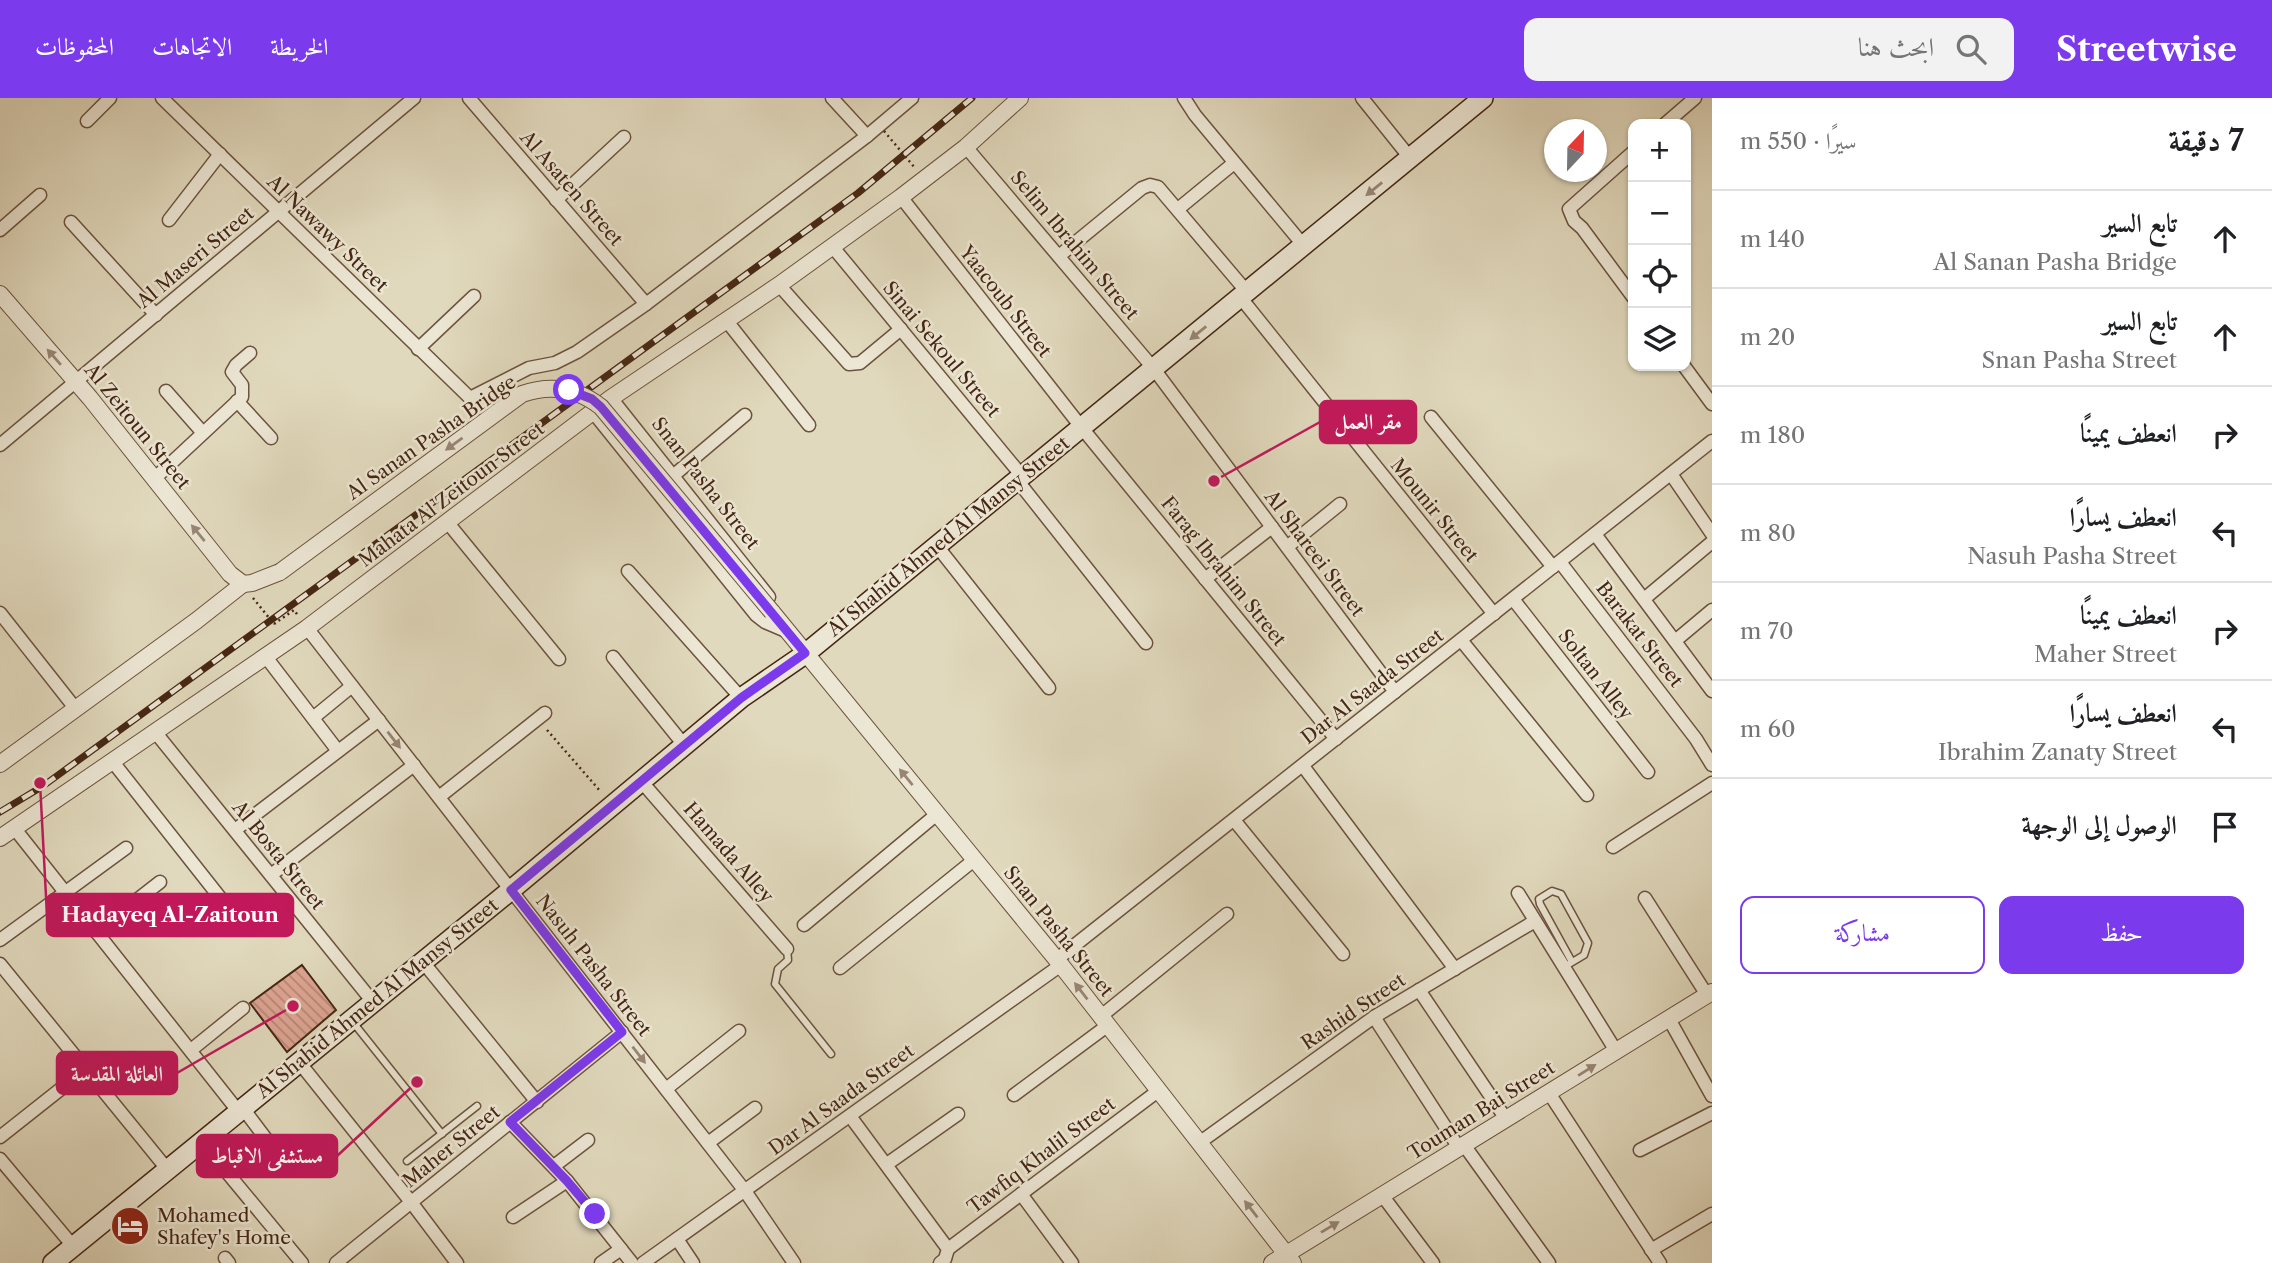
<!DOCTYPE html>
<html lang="ar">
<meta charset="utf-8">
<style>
:root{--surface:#fff;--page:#f2f2f2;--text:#202124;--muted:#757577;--line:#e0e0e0;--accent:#7c3aed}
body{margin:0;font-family:"Libre Caslon Text",Amiri,serif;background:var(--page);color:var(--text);direction:rtl}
.controls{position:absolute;right:21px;top:21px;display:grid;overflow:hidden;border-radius:14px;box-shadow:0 2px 5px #0004}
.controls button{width:63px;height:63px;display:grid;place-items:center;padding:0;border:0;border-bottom:2px solid var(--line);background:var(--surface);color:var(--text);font:35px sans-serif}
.compass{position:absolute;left:1544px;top:21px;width:63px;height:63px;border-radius:50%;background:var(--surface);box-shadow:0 2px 5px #0004;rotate:22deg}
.stop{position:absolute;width:21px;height:21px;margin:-16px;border:5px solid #7c3aed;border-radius:50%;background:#fff}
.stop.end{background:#7c3aed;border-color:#fff;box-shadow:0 2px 7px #0008}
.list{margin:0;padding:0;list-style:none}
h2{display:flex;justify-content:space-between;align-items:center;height:91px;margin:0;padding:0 28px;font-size:30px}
h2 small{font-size:23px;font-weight:400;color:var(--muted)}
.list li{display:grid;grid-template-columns:46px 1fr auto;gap:21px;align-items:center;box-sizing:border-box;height:98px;padding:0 28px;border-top:2px solid var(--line)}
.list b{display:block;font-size:26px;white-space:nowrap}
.list p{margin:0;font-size:23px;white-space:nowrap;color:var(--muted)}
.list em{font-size:23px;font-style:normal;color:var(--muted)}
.actions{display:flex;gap:14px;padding:21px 28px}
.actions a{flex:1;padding:16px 0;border:2px solid var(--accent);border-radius:14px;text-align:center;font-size:24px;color:var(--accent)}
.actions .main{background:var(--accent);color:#fff}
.icon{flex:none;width:38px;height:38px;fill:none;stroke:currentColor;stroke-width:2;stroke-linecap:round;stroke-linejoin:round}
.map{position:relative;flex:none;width:1712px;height:1165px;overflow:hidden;direction:ltr}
header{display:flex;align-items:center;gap:42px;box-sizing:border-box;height:98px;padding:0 35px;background:var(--accent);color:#fff}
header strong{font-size:33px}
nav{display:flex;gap:38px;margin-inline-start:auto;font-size:24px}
.search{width:490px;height:63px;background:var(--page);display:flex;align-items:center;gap:18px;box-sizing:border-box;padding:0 24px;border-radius:14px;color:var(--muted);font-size:26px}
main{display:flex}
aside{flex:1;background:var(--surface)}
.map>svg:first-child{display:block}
.building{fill:url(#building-back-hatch);stroke:#452613;stroke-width:2}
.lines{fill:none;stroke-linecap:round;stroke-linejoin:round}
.service-casing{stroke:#6c533e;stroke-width:9}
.minor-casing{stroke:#6c533e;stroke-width:15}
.tertiary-casing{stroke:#6c533e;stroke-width:18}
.secondary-casing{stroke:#452613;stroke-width:22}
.path{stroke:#452613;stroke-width:2.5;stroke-dasharray:2 3.5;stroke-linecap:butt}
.service{stroke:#ece6d4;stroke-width:6}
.minor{stroke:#ece6d4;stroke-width:12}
.tertiary{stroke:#ece6d4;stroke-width:16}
.secondary{stroke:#ece6d4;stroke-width:19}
.rail-casing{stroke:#452613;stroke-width:7}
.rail{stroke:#ece6d4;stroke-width:4.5;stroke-dasharray:13;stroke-linecap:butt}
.tertiary-bridge-casing{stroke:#6c533e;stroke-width:18;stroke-linecap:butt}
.path-bridge{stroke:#452613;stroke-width:2.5;stroke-dasharray:2 3.5;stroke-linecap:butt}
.tertiary-bridge{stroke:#ece6d4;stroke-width:16}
.oneway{fill:#988674}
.route{stroke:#7c3aed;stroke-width:9}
.labels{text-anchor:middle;stroke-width:5;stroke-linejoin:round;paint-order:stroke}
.street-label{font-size:19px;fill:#452613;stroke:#ece6d4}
.poi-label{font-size:19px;fill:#452613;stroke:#ece6d4;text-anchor:start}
.leader{fill:none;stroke:#c2185b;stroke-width:2.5}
.callout-dot{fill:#c2185b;stroke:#ece6d4;stroke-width:2.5}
.callout{fill:#c2185b;stroke:#c2185b;stroke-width:2.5}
.callout-label{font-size:21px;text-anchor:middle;font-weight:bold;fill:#fff}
</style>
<header>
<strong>Streetwise</strong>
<div class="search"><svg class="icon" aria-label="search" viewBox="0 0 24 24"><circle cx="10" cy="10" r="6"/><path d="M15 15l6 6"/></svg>ابحث هنا</div>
<nav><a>الخريطة</a><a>الاتجاهات</a><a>المحفوظات</a></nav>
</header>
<main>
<aside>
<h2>7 دقيقة<small>سيرًا · 550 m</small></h2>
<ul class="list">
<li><svg class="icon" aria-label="ahead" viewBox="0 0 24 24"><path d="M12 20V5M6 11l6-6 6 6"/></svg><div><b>تابع السير</b><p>Al Sanan Pasha Bridge</p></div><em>140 m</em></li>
<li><svg class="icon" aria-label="ahead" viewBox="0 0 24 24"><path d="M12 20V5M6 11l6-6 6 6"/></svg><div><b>تابع السير</b><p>Snan Pasha Street</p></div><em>20 m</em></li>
<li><svg class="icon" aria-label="right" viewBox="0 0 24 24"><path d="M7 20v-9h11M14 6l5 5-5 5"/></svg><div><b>انعطف يمينًا</b></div><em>180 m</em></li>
<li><svg class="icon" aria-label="left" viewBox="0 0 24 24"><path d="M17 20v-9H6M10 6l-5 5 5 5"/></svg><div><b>انعطف يسارًا</b><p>Nasuh Pasha Street</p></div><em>80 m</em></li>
<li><svg class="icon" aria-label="right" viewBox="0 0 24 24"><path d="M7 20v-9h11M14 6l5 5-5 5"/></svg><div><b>انعطف يمينًا</b><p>Maher Street</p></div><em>70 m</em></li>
<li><svg class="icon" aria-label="left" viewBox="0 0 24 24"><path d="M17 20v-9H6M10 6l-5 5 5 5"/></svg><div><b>انعطف يسارًا</b><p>Ibrahim Zanaty Street</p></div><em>60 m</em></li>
<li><svg class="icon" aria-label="arrive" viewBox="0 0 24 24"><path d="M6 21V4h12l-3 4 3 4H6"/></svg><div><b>الوصول إلى الوجهة</b></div></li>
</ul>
<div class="actions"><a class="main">حفظ</a><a>مشاركة</a></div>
</aside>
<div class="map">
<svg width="1712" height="1165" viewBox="0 0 1712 1165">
<defs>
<pattern id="building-back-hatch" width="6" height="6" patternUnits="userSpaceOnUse" patternTransform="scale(1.75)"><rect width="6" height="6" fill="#dea593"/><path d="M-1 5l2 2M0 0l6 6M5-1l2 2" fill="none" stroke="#b68677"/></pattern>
</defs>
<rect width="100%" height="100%" fill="#e1d9bd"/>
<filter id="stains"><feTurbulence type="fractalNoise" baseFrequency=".00286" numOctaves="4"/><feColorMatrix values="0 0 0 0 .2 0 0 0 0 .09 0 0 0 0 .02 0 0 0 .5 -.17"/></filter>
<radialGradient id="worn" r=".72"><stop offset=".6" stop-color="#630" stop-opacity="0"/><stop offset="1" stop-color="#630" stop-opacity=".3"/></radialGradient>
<!-- building -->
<path class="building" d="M 302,867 L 336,912 L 287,954 L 250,905 Z"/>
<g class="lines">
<defs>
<g id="service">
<path d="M 787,851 L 788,862 L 778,871 L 775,886 L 831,956"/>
<path d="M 1564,869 L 1584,857 L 1588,845 L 1561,796 L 1552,793 L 1539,801 L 1540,806 L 1572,864"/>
<path d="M 352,923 L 442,1036"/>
<path d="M 407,1063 L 477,1008"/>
</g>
<g id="minor">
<path d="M 162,0 L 470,300 L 529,270 L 555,265 L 577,254 L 646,206 L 867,38 L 912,0"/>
<path d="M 469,0 L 646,206"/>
<path d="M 832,0 L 867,38"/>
<path d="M 1184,0 L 1195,17 L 1304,148"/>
<path d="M 1362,0 L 1411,61"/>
<path d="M 87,23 L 110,0"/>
<path d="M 1665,26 L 1695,0"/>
<path d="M 966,49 L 1154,271 L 1395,594"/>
<path d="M 1633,54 L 1569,111 L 1574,123 L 1582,130 L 1633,199"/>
<path d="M 901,99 L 1082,330 L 1336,641"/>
<path d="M 556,102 L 624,39"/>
<path d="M 1178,111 L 1234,65"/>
<path d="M 169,122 L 220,56"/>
<path d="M 71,124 L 156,217"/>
<path d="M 0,132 L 40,97"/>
<path d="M 832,148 L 1022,378"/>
<path d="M 1059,158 L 1142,90 L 1150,87 L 1158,89 L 1247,194"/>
<path d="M 779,187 L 849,266 L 860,265 L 901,231"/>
<path d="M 1241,200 L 1494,516"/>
<path d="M 726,222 L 809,327"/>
<path d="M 418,251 L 474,198"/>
<path d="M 1684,268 L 1712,306"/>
<path d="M 166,293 L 203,335"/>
<path d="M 611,300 L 769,499"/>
<path d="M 237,303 L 271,340"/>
<path d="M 593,314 L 756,517 L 765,524 L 786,533"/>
<path d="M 1431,319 L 1553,469"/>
<path d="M 0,347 L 414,0"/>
<path d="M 1671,376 L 1712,436"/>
<path d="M 674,377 L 745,317"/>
<path d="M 154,381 L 242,299 L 242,287 L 232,274 L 236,267 L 250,255"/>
<path d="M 1017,382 L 1146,545"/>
<path d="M 448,425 L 559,561"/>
<path d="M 1595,436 L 1712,593"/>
<path d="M 937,448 L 1049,590"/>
<path d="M 1287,449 L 1340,406"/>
<path d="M 1560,464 L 1696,641 L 1712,667"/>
<path d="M 628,473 L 741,600"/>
<path d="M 1205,481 L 1272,429"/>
<path d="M 1513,501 L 1648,674"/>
<path d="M 1644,501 L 1712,444"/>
<path d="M 0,515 L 75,610"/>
<path d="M 307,530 L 745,1093 L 794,1165"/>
<path d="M 1461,542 L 1587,697"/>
<path d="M 1675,543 L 1712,512"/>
<path d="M 266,559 L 338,653"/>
<path d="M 613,559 L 684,647"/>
<path d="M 313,620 L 352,588"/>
<path d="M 156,635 L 373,904"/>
<path d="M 113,664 L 229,811"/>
<path d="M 1303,668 L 1455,871"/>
<path d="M 641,683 L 787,851"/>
<path d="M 439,699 L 545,615"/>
<path d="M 1234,722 L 1343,856"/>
<path d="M 15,731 L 238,1013"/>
<path d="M 235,732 L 379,622"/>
<path d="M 1613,749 L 1712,685"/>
<path d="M 271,777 L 414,667"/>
<path d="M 1518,795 L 1616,953"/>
<path d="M 1645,800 L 1707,897"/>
<path d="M 804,827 L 937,716"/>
<path d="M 96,834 L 160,784"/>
<path d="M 0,842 L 126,750"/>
<path d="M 1056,862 L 1712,343"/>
<path d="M 423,864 L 537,1004"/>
<path d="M 0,866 L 167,1071"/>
<path d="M 840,870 L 974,762"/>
<path d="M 1419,892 L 1506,1021"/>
<path d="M 1100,919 L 1227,816"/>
<path d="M 1374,919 L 1459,1050"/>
<path d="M 1669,921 L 1712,998"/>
<path d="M 191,952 L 243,910"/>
<path d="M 299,964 L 411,1104 L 457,1165"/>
<path d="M 666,991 L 739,933"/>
<path d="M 1549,995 L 1660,1165"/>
<path d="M 1014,997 L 1107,928"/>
<path d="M 242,1009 L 279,1058"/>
<path d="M 850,1018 L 948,1151 L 945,1161 L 940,1165"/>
<path d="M 510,1024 L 567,1083 L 632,1165"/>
<path d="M 0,1039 L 86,971"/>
<path d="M 201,1043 L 302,1165"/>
<path d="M 708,1045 L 755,1010"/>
<path d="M 1199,1045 L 1374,919 L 1535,823"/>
<path d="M 1464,1047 L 1549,1165"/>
<path d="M 1640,1052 L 1712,1015"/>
<path d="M 0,1061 L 73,1148"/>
<path d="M 887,1066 L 958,1016"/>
<path d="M 554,1068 L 588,1042"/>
<path d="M 1021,1096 L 1072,1165"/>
<path d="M 1382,1097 L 1433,1165"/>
<path d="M 513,1119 L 567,1083"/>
<path d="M 677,1141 L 693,1165"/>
<path d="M 948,1151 L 1158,993"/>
<path d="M 1651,1152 L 1712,1116"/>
<path d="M 225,1160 L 229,1165"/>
<path d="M 336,1165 L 622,934"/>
<path d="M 601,1165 L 621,1151"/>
<path d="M 643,1165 L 1061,867"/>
</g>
<g id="tertiary">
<path d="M 0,196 L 90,300 L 230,476 L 243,486"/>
<path d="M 243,486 L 252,485 L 280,474"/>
<path d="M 772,514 L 1061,867 L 1293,1165"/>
<path d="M 0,666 L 196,523 L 243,486"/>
<path d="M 0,740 L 307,530 L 611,300 L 779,187 L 901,99 L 966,49 L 1020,0"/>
<path d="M 1272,1165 L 1712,894"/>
</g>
<path id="secondary" d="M 53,1165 L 511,792 L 741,600 L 805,556 L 1483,0"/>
</defs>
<!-- service casing -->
<use href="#service" class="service-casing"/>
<!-- minor casing -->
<use href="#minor" class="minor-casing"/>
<!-- tertiary casing -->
<use href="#tertiary" class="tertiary-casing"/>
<!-- secondary casing -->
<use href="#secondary" class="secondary-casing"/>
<!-- path -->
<g class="path">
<path d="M 274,526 L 294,512 L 299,519"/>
<path d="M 547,632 L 601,694"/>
</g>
<!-- service -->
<use href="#service" class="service"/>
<!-- minor -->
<use href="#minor" class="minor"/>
<!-- tertiary -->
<use href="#tertiary" class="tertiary"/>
<!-- secondary -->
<use href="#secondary" class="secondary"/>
<defs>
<path id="rail" d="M 0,714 L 43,688 L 858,95 L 972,0"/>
</defs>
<!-- rail casing -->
<use href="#rail" class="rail-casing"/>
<!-- rail -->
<use href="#rail" class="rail"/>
<defs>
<path id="tertiary-bridge" d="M 280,474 L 522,296 C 551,286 577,290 601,309 L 772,514"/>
</defs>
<!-- tertiary-bridge casing -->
<use href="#tertiary-bridge" class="tertiary-bridge-casing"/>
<!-- path-bridge -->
<g class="path-bridge">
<path d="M 884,33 L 915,70"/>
<path d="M 253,500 L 274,526"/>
</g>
<!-- tertiary-bridge -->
<use href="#tertiary-bridge" class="tertiary-bridge"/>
</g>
<!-- one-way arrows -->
<defs><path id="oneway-solid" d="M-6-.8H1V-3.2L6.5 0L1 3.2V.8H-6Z" transform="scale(1.75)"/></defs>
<g class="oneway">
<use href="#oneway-solid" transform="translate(1374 91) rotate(141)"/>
<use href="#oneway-solid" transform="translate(1198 235) rotate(141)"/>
<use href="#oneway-solid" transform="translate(54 259) rotate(-131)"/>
<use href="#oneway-solid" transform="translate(454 346) rotate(144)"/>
<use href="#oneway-solid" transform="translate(198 435) rotate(-129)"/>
<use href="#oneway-solid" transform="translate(394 642) rotate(52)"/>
<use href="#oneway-solid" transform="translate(906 679) rotate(-129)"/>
<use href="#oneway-solid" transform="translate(1081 893) rotate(-128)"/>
<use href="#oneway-solid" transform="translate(639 957) rotate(52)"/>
<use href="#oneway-solid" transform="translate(1587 972) rotate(-32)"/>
<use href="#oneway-solid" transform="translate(1251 1111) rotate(-128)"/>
<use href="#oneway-solid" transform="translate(1330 1129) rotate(-31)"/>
</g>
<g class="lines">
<!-- route -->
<path class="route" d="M 569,292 L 592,301 L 601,309 L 805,555 L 741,600 L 511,792 L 622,934 L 510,1024 L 567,1083 L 595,1116"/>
</g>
<!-- icons -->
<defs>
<symbol id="hotel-disc" viewBox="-11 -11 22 22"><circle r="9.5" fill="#8f2418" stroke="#ece6d4"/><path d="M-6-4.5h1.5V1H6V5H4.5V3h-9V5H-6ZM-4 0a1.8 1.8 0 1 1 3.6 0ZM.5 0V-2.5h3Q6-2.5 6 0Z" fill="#fff"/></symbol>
</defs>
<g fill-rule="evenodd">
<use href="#hotel-disc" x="108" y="1106" width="44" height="44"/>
</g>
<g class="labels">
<!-- street labels -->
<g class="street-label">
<text transform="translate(572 90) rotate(49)" y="7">Al Asaten Street</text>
<text transform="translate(328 135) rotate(44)" y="7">Al Nawawy Street</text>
<text transform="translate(1075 147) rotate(50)" y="7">Selim Ibrahim Street</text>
<text transform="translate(195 159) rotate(-40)" y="7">Al Maseri Street</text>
<text transform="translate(1006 203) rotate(52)" y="7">Yaacoub Street</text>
<text transform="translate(942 251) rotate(50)" y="7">Sinai Sekoul Street</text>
<text transform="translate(138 328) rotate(51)" y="7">Al Zeitoun Street</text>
<text transform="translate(431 339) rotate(-35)" y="7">Al Sanan Pasha Bridge</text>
<text transform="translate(706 385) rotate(52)" y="7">Snan Pasha Street</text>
<text transform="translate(451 396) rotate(-37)" y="7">Mahata Al Zeitoun Street</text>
<text transform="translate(1435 412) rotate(51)" y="7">Mounir Street</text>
<text transform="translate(948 438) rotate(-39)" y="7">Al Shahid Ahmed Al Mansy Street</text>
<text transform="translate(1315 455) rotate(53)" y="7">Al Shareei Street</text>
<text transform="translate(1224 473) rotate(51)" y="7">Farag Ibrahim Street</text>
<text transform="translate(1640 536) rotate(52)" y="7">Barakat Street</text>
<text transform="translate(1596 576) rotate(52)" y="7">Soltan Alley</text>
<text transform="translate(1372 588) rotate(-38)" y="7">Dar Al Saada Street</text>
<text transform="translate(729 754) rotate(49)" y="7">Hamada Alley</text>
<text transform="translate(279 757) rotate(51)" y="7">Al Bosta Street</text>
<text transform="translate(1059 833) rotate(51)" y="7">Snan Pasha Street</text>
<text transform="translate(594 867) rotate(52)" y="7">Nasuh Pasha Street</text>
<text transform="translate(377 900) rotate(-39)" y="7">Al Shahid Ahmed Al Mansy Street</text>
<text transform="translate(1353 913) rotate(-34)" y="7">Rashid Street</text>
<text transform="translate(841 1001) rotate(-36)" y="7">Dar Al Saada Street</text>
<text transform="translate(1481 1012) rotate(-32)" y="7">Touman Bai Street</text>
<text transform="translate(451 1048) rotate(-39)" y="7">Maher Street</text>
<text transform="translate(1041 1057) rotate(-37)" y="7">Tawfiq Khalil Street</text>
</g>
<!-- poi labels -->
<g class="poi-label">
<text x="157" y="1124">Mohamed<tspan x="157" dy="22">Shafey's Home</tspan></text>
</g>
</g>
<!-- callouts -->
<path class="leader" d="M1214 383L1320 324M40 685L47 817M293 908L177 975M417 984L337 1058"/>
<g class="callout-dot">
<circle cx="1214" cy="383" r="7"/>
<circle cx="40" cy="685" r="7"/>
<circle cx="293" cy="908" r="7"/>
<circle cx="417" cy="984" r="7"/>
</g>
<g class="callout">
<rect x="1320" y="303" width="96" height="42" rx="7"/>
<rect x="47" y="796" width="246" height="42" rx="7"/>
<rect x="57" y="954" width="120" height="42" rx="7"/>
<rect x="197" y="1037" width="140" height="42" rx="7"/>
</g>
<g class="callout-label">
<text x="1368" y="331">مقر العمل</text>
<text x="170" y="824">Hadayeq Al-Zaitoun</text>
<text x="117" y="983">العائلة المقدسة</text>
<text x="267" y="1065">مستشفى الاقباط</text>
</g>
<rect width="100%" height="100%" filter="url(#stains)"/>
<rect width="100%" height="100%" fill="url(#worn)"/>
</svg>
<div class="controls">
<button>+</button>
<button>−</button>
<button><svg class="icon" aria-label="locate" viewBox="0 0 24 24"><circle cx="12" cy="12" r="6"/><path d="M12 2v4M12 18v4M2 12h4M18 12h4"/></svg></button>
<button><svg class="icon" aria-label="layers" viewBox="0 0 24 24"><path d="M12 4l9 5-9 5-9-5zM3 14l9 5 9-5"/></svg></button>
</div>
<svg class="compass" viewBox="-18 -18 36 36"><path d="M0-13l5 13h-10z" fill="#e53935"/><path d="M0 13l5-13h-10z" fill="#757577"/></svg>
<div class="stop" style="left:569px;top:292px"></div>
<div class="stop end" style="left:595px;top:1116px"></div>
</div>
</main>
